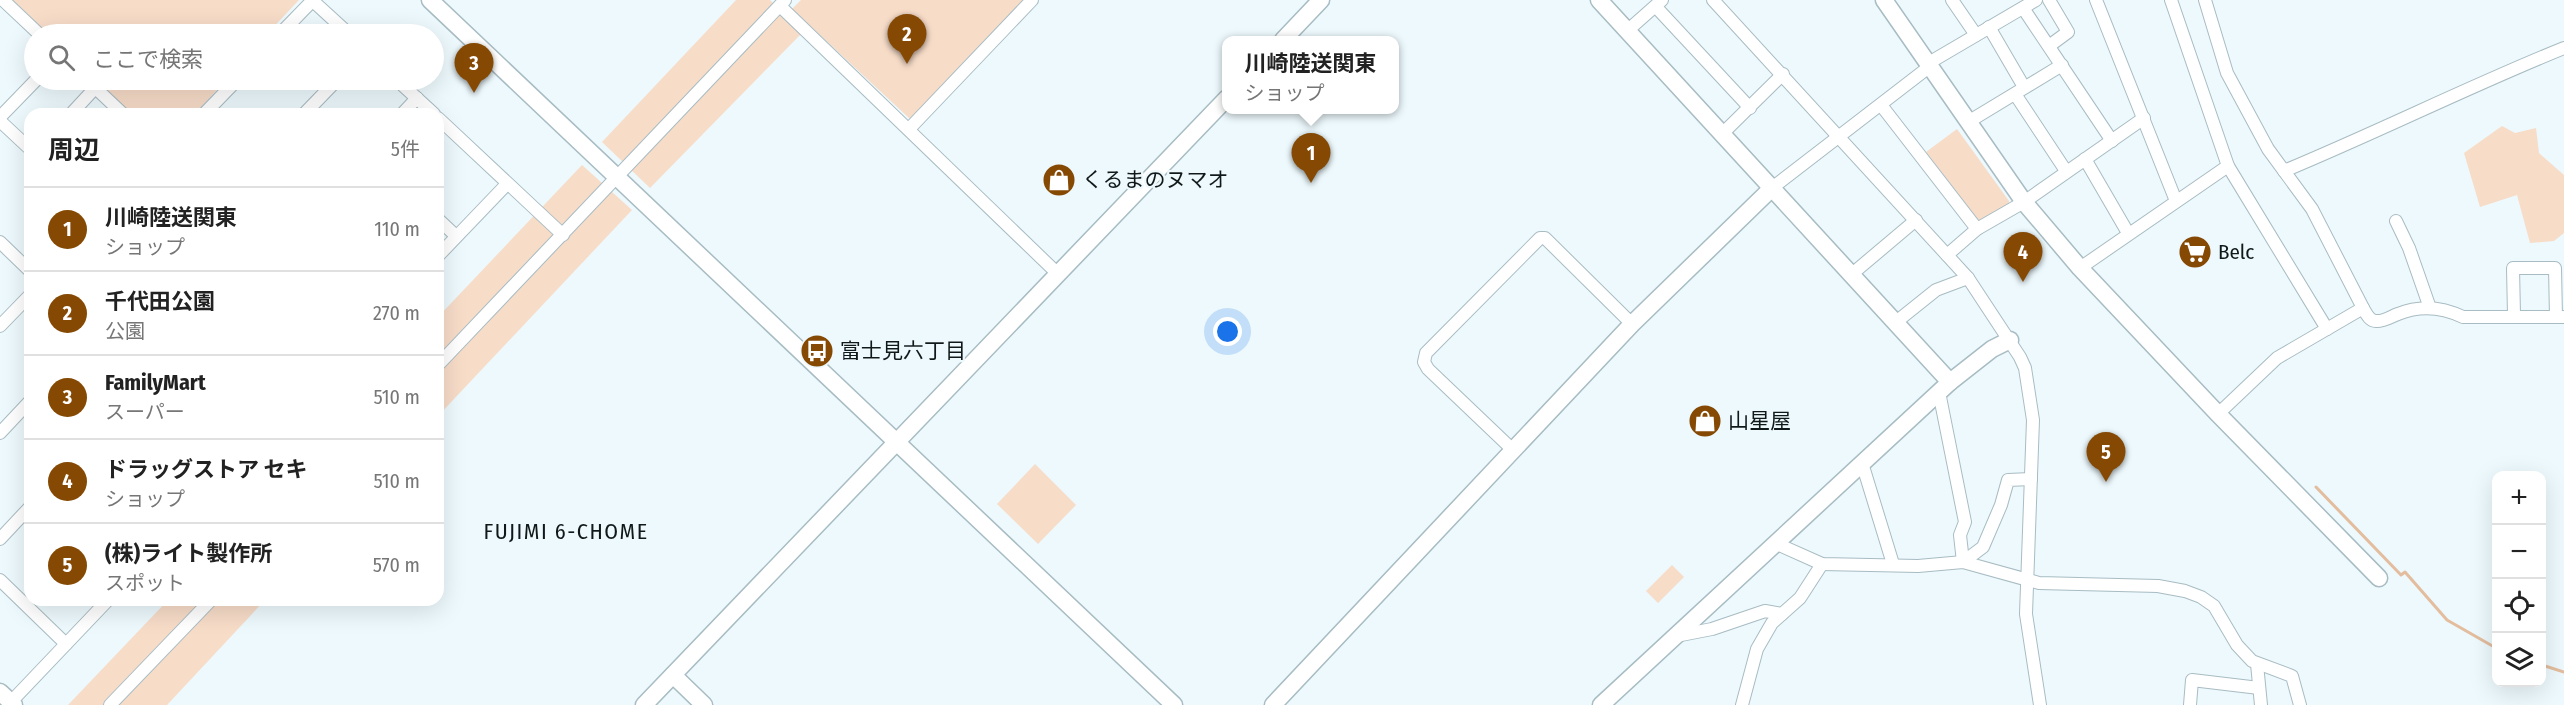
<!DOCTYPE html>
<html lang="ja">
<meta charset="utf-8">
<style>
:root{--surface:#fff;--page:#f6f6f6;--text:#222;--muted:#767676;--line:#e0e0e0;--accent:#854904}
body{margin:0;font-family:"Fira Sans Condensed","Noto Sans JP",sans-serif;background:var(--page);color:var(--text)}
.controls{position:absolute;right:18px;bottom:18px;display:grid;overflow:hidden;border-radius:12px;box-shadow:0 6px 24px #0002}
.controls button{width:54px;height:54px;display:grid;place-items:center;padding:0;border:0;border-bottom:2px solid var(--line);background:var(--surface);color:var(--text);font:30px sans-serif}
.you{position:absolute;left:1228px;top:332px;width:21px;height:21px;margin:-15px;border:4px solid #fff;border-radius:50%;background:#1a73e8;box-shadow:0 0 0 9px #1a73e833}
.badge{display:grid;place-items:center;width:39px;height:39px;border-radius:50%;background:var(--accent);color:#fff;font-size:20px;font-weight:700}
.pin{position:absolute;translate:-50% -50px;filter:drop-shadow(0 2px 3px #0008)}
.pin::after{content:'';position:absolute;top:32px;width:21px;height:18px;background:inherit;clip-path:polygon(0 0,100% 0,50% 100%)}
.popup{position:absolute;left:1222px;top:36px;width:177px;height:78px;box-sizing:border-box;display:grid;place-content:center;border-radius:12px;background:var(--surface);filter:drop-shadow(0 2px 4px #0005);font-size:20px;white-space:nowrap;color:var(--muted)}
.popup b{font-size:22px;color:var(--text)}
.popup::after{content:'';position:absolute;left:50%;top:100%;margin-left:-12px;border:12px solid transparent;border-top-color:var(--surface)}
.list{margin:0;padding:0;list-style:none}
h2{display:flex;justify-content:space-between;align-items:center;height:78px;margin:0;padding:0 24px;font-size:26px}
h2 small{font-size:20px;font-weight:400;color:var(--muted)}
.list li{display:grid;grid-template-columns:39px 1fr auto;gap:18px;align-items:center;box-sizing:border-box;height:84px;padding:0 24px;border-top:2px solid var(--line)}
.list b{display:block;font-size:22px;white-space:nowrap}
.list p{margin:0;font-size:20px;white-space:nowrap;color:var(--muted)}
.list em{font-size:20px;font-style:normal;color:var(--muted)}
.icon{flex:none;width:33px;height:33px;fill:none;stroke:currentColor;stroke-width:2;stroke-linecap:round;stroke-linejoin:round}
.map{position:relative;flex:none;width:2564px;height:705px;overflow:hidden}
.search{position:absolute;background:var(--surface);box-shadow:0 6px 24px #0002;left:24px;top:24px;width:420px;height:66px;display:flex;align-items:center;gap:15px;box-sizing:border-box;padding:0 21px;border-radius:33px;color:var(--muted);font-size:22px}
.panel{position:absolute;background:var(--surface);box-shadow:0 6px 24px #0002;left:24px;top:108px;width:420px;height:498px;border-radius:18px}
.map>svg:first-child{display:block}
.green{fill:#f7dcc8}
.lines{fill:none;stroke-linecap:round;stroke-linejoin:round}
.stream{stroke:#e3bd9e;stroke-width:3}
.street-casing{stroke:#a8bcc3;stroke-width:14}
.secondary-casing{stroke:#a8bcc3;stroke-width:19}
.street{stroke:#fff;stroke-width:12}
.secondary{stroke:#fff;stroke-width:16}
.labels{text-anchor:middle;stroke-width:4.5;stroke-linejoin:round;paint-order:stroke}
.poi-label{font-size:21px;fill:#11181a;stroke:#edf9fd;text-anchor:start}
.neighbourhood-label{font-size:22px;letter-spacing:1.5px;fill:#11181a;stroke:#edf9fd}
</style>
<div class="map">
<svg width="2564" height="705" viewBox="0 0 2564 705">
<rect width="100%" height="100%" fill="#edf9fd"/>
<!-- green -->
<g class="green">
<path d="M 10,0 L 299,0 L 267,34 L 46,34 Z"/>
<path d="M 736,0 L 770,0 L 802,33 L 650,188 L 602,142 Z"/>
<path d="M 801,0 L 1025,0 L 910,119 L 792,9 Z"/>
<path d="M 94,80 L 226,80 L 195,114 L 130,114 Z"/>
<path d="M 2502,126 L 2515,133 L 2536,128 L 2539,153 L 2564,175 L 2564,233 L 2554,241 L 2530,243 L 2517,195 L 2480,207 L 2464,153 Z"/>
<path d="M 1957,129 L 2009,201 L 2009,204 L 1981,224 L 1926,152 Z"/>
<path d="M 582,165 L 632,210 L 438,416 L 438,317 Z"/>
<path d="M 1035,464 L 1076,505 L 1038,544 L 997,504 Z"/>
<path d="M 1672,565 L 1684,577 L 1658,603 L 1646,591 Z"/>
<path d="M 168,600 L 265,600 L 167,705 L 68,705 Z"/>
</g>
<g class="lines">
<!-- stream -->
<g class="stream">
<path d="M 2316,487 L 2401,575 L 2405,572 L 2447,620 L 2496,648"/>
<path d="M 2542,665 L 2564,672"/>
</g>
<defs>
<g id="street">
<path d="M 3,0 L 39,34"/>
<path d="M 1713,0 L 1968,278 L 2020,357 L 2025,368 L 2033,420 L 2026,614 L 2040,705"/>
<path d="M 1952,0 L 1976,35"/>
<path d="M 2049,0 L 2068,32 L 2049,46"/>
<path d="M 2096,0 L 2176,201"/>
<path d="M 2171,0 L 2228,166 L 2327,329"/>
<path d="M 2205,0 L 2227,73 L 2268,149 L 2312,209 L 2363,308 L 2277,358 L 2218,414"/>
<path d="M 313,1 L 349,34"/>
<path d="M 780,6 L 1058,274"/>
<path d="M 1656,7 L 1750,108"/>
<path d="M 2023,8 L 2112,141"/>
<path d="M 1989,27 L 2024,87"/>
<path d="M 1627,31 L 1662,0"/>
<path d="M 280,34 L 313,0"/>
<path d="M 1927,64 L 2036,0"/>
<path d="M 87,80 L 123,114"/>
<path d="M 397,80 L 434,114"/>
<path d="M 2015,94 L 2066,171"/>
<path d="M 1881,105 L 1977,229"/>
<path d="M 71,114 L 95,88"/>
<path d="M 204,114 L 237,80"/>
<path d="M 304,114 L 337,80"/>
<path d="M 402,114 L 417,98"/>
<path d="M 0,117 L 36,80"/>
<path d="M 438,118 L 563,235"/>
<path d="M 0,121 L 30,149"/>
<path d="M 1968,122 L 2062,65"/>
<path d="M 909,129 L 1032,0"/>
<path d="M 1721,135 L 1783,74"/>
<path d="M 2085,159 L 2128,233"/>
<path d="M 2284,171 C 2378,132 2470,86 2564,48"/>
<path d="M 1772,188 L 1929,67"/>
<path d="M 438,219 L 456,236"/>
<path d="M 2396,221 L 2409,248 L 2430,308"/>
<path d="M 0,242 L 30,271"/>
<path d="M 1947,255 L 1977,229 L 2024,202 L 2144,118"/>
<path d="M 438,256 L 507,184"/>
<path d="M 2080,268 L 2228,166"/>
<path d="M 1852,274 L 1916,220"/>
<path d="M 2363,308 C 2366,313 2369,321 2376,321 C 2383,322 2392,316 2398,314 C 2420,305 2442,307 2463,317 L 2564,317"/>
<path d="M 2514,315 L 2513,268 L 2555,268 L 2556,317"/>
<path d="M 1896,322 L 1936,290 L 1968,278"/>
<path d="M 0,326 L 30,295"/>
<path d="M 438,365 L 785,0"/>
<path d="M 1939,392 L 1965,522 L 1960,535 L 1963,562"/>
<path d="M 0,433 L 30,401"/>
<path d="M 1514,451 L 1428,369 L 1424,362 L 1426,353 L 1540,238 L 1545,238 L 1632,324"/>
<path d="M 1862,463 L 1893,564"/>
<path d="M 0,539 L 30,507"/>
<path d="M 1775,543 L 1822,564 L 1918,566 L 1963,562 L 2039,583 L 2158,586 L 2185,591 L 2201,597 L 2214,606 L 2237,645 L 2252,661 L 2292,676 L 2300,705"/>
<path d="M 1963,562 L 1983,547 L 2001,505 L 2008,480 L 2031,479"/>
<path d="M 0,580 L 66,644"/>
<path d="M 1676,636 L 1712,629 L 1765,611 L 1782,614"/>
<path d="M 2257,664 L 2261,705"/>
<path d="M 8,705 L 108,600"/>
<path d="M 110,705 L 211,600"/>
<path d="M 1742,705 L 1757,649 L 1772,623 L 1800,598 L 1822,564"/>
<path d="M 2190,705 L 2192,680 L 2259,688"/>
</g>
<g id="secondary">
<path d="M 430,0 L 1174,705"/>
<path d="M 1599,0 L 1950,382"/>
<path d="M 1884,0 L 2024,202 L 2080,268 L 2218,414 L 2379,578"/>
<path d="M 1283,40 L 1321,0"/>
<path d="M 673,675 L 704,705"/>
<path d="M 0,692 L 14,705"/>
<path d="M 644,705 L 1227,98"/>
<path d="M 1273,705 L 1632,324 L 1772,188"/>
<path d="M 1601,705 L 1950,382 L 1992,349 L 2010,340"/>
</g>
</defs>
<!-- street casing -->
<use href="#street" class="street-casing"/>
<!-- secondary casing -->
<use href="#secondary" class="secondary-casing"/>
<!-- street -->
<use href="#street" class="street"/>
<!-- secondary -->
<use href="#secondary" class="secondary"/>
</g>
<!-- icons -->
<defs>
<symbol id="shop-disc" viewBox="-11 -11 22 22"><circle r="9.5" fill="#854904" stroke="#edf9fd"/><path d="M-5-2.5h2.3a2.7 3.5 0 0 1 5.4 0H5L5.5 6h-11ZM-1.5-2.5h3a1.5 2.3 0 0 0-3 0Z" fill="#fff"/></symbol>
<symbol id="supermarket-disc" viewBox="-11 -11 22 22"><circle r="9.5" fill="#854904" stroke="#edf9fd"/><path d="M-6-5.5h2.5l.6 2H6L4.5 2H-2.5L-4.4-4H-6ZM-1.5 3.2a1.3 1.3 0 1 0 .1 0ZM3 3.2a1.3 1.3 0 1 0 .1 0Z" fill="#fff"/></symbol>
<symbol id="bus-disc" viewBox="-11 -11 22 22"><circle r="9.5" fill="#854904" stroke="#edf9fd"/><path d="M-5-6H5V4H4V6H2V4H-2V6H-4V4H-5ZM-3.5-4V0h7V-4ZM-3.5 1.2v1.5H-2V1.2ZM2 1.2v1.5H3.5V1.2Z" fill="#fff"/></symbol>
</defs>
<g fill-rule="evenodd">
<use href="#shop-disc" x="1040" y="161" width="38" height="38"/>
<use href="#supermarket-disc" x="2176" y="233" width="38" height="38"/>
<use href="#bus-disc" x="798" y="332" width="38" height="38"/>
<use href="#shop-disc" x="1686" y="402" width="38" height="38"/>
</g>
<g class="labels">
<!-- poi labels -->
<g class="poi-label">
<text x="1082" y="187">くるまのヌマオ</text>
<text x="2218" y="259">Belc</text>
<text x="840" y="358">富士見六丁目</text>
<text x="1728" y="428">山星屋</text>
</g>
<!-- neighbourhood labels -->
<g class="neighbourhood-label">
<text x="566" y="539">FUJIMI 6-CHOME</text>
</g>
</g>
</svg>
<div class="controls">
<button>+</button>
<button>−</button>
<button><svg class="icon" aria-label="locate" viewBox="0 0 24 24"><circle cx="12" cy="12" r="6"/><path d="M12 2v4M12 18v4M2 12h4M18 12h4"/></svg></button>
<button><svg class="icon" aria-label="layers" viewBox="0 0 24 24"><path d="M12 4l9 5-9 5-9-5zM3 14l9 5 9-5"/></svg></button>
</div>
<div class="you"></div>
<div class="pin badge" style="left:1311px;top:183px">1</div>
<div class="popup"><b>川崎陸送関東</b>ショップ</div>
<div class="pin badge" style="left:907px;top:64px">2</div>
<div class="pin badge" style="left:474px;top:93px">3</div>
<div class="pin badge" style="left:2023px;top:282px">4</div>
<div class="pin badge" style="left:2106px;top:482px">5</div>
<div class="search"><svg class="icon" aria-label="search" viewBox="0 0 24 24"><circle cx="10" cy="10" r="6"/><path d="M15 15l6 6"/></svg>ここで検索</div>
<section class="panel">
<h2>周辺<small>5件</small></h2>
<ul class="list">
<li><span class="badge">1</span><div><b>川崎陸送関東</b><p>ショップ</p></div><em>110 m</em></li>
<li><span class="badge">2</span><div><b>千代田公園</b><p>公園</p></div><em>270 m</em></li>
<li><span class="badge">3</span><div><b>FamilyMart</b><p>スーパー</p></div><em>510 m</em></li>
<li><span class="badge">4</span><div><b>ドラッグストア セキ</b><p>ショップ</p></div><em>510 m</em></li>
<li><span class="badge">5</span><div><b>(株)ライト製作所</b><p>スポット</p></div><em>570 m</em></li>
</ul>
</section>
</div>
